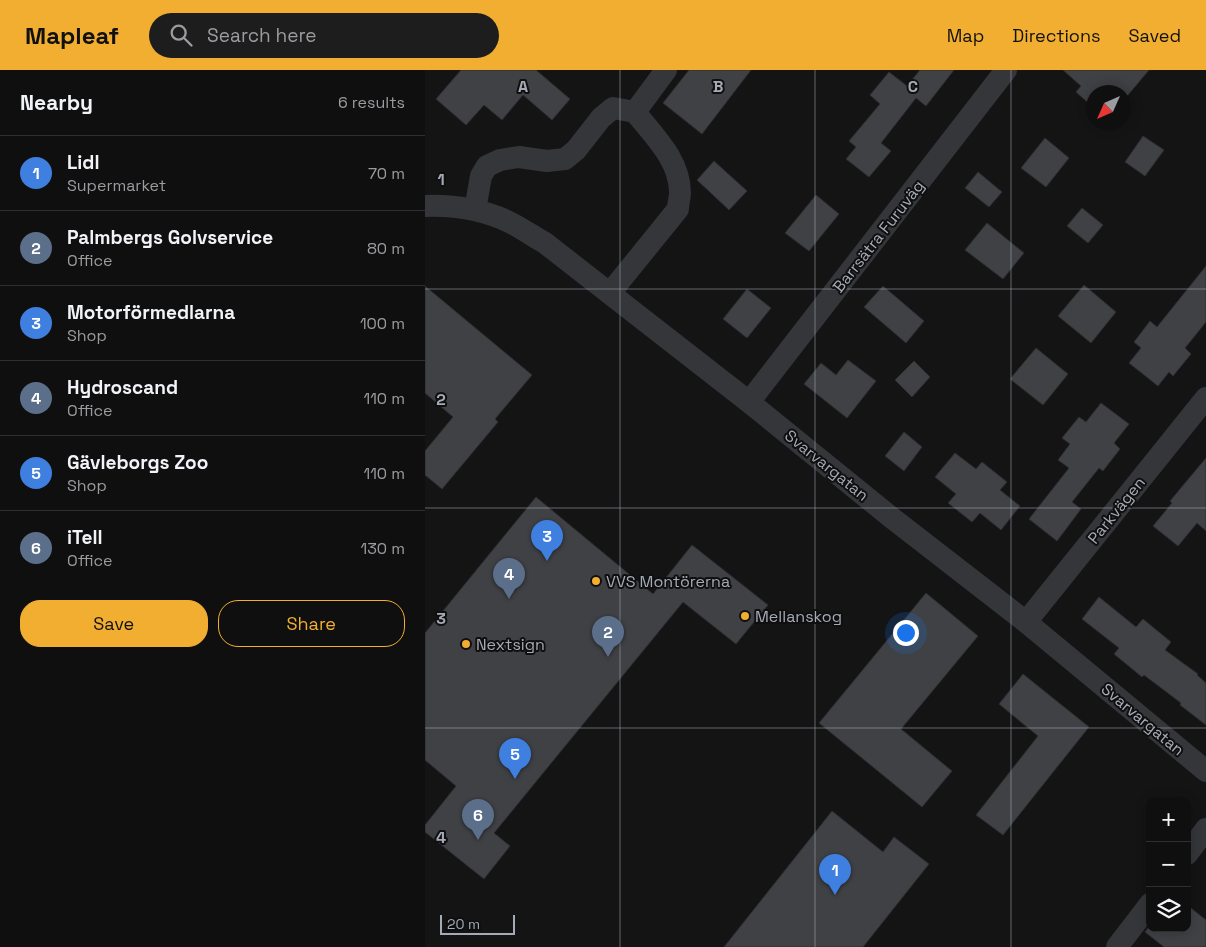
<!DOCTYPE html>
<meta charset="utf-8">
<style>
:root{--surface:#0f0f10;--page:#1d1d1e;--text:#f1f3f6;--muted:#9b9c9f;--line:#2f2f30;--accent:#f2ae30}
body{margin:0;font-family:"Space Grotesk",sans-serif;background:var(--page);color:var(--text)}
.controls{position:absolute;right:15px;bottom:15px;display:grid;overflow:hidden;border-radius:10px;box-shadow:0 2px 12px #0003}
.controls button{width:45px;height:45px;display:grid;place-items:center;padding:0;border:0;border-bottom:1px solid var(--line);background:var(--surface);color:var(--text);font:25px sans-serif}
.compass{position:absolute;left:661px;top:15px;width:45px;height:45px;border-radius:50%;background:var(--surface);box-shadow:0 2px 12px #0003;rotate:225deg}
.scale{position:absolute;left:15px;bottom:12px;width:75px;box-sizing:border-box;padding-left:5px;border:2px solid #a5abb6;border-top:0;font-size:14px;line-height:18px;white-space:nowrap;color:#a5abb6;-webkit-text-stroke:4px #0f0f10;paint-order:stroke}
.you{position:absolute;left:480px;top:562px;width:18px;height:18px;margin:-12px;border:4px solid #fff;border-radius:50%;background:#1a73e8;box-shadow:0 0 0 8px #1a73e833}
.badge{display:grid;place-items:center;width:32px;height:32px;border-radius:50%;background:var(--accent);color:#fff;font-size:16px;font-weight:700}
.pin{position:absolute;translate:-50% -41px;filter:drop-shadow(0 1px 2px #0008)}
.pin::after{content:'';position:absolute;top:26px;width:18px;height:15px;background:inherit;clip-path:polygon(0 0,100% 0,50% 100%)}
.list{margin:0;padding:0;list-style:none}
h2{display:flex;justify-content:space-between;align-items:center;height:65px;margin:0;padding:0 20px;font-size:21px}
h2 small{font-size:16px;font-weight:400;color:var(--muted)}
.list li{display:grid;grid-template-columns:32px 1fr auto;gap:15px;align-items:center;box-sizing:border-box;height:75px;padding:0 20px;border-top:1px solid var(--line)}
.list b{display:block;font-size:19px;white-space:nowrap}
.list p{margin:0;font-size:16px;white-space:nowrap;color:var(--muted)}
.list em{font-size:16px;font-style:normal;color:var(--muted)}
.actions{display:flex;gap:10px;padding:15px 20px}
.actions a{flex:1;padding:11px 0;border:1px solid var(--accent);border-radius:20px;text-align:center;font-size:18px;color:var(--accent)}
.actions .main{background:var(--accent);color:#111}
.icon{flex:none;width:28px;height:28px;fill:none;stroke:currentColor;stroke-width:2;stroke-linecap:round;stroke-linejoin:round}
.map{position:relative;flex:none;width:781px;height:877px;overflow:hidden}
header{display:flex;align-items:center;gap:30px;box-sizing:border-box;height:70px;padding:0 25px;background:var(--accent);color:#111}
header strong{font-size:24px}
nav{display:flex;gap:28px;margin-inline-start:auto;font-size:18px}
.search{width:350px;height:45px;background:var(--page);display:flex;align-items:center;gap:12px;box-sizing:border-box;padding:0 18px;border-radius:28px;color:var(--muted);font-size:19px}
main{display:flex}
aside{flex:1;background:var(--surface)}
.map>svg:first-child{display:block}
.building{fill:#404145;stroke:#2e2e31}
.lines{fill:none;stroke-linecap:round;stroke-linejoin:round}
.street{stroke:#35363a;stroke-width:22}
.grid{fill:none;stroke:#a5abb6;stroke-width:1;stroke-opacity:0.55}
.poi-dot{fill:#f2ae30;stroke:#0f0f10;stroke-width:2}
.labels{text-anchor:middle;stroke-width:4;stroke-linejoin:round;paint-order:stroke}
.street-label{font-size:16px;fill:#a5abb6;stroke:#0f0f10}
.poi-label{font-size:16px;fill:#a5abb6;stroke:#0f0f10;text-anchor:start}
.grid-label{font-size:16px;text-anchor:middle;font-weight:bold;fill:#a5abb6;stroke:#0f0f10;stroke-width:4;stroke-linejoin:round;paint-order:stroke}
</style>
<header>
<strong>Mapleaf</strong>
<div class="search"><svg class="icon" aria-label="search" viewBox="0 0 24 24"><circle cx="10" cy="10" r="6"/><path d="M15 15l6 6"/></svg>Search here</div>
<nav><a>Map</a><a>Directions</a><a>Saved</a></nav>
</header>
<main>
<aside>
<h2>Nearby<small>6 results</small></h2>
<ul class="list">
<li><span class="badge" style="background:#3f7fe0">1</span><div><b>Lidl</b><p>Supermarket</p></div><em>70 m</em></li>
<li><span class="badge" style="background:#5c6f8a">2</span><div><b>Palmbergs Golvservice</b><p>Office</p></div><em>80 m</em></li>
<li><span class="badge" style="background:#3f7fe0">3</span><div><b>Motorförmedlarna</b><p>Shop</p></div><em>100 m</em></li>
<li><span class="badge" style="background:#5c6f8a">4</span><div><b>Hydroscand</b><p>Office</p></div><em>110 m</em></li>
<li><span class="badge" style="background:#3f7fe0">5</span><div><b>Gävleborgs Zoo</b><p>Shop</p></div><em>110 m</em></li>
<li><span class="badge" style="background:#5c6f8a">6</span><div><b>iTell</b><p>Office</p></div><em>130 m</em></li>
</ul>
<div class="actions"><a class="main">Save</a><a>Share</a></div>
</aside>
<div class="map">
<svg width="781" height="877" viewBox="0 0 781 877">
<rect width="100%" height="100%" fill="#141415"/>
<!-- building -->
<g class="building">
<path d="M 36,0 L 111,0 L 145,29 L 127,50 L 98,25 L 77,50 L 59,35 L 41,55 L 11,29 Z"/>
<path d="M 264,0 L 326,0 L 277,64 L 238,33 Z"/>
<path d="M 495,0 L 529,0 L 501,36 L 491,28 L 456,73 L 466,81 L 444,107 L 421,89 L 431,77 L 424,71 L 455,34 L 445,25 L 464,2 L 482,16 Z"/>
<path d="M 638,0 L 724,0 L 698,31 L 698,22 L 668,22 L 668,37 L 651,22 L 656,16 Z"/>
<path d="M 718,66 L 739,80 L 720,106 L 700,92 Z"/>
<path d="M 620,68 L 644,88 L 621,117 L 596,98 Z"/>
<path d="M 289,91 L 322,121 L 304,140 L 272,110 Z"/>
<path d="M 553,102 L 577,122 L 564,137 L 540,118 Z"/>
<path d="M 391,125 L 414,144 L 384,181 L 360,163 Z"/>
<path d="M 657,138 L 678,155 L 663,173 L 642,156 Z"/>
<path d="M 562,153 L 599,183 L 578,209 L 540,180 Z"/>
<path d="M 781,196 L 781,252 L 760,278 L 766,284 L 748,306 L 744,302 L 733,316 L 704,293 L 716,278 L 709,272 L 725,251 L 732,257 Z"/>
<path d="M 659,215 L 691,242 L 666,273 L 633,246 Z"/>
<path d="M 0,216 L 107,305 L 70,349 L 73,352 L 17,419 L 0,405 L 0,381 L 28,347 L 0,323 Z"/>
<path d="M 458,216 L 499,251 L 481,273 L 439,237 Z"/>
<path d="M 322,219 L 346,238 L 322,268 L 298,249 Z"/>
<path d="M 611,278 L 643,304 L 618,335 L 585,309 Z"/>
<path d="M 423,290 L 451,311 L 422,348 L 379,314 L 396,293 L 411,305 Z"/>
<path d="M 489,291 L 505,307 L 487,327 L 470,310 Z"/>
<path d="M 676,333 L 704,354 L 689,373 L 695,379 L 678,401 L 674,398 L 647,432 L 656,439 L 632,471 L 604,449 L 644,398 L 633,390 L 645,374 L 637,368 L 654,347 L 661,352 Z"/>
<path d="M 479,362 L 497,377 L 479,401 L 460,386 Z"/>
<path d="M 530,383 L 551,399 L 557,392 L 582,412 L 575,420 L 595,436 L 576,460 L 555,443 L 547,452 L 523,433 L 531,424 L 510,407 Z"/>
<path d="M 781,388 L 781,461 L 772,453 L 753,476 L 728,456 L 747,433 L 745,431 Z"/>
<path d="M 111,427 L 228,524 L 267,475 L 343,535 L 311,574 L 258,532 L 69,763 L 85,776 L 59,809 L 0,762 L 0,755 L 31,716 L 0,690 L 0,563 Z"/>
<path d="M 501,523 L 553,566 L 476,659 L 527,701 L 497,737 L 394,653 Z"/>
<path d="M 674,527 L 711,557 L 718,549 L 746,572 L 740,580 L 773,604 L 772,605 L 781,613 L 781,655 L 755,635 L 756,633 L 719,605 L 717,607 L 689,584 L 694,578 L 657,549 Z"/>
<path d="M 598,604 L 664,657 L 578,765 L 551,745 L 613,666 L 574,634 Z"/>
<path d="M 407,741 L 458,782 L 469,767 L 504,794 L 438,877 L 299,877 Z"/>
<path d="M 762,835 L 781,850 L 781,877 L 739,877 L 720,862 L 723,858 L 762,858 Z"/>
</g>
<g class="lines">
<!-- street -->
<g class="street">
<path d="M 0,136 C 30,135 60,140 86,153 C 98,159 109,167 120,173 L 324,332 L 467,448 L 601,552 L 781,701"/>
<path d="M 50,140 L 56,106 L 62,96 L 75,90 L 94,87 L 122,91 L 140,89 L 151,80 L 176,48 L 188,38 L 210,42 L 241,0"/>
<path d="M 185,223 L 253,139 C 253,133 255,128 255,123 C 255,90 229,66 210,42"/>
<path d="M 324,332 L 581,0"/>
<path d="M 601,552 L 781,328"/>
<path d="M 762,784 L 781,759"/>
<path d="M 692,877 L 725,834"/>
</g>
</g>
<!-- grid -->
<path class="grid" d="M 195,0 L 195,877M 390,0 L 390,877M 586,0 L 586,877M 0,219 L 781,219M 0,438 L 781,438M 0,658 L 781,658"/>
<!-- markers -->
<g class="poi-dot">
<circle cx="171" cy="511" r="5"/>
<circle cx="320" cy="546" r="5"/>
<circle cx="41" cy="574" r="5"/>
</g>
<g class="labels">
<!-- street labels -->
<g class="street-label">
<text transform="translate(453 166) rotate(-52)" y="6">Barrsätra Furuväg</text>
<text transform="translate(402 395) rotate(39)" y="6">Svarvargatan</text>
<text transform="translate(691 440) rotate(-51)" y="6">Parkvägen</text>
<text transform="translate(718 649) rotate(40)" y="6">Svarvargatan</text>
</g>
<!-- poi labels -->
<g class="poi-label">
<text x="181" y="517">VVS Montörerna</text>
<text x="330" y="552">Mellanskog</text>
<text x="51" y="580">Nextsign</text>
</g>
</g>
<g class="grid-label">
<text x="98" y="22">A</text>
<text x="293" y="22">B</text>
<text x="488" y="22">C</text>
<text x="16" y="115">1</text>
<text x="16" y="335">2</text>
<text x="16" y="554">3</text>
<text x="16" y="773">4</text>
</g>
</svg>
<div class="controls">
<button>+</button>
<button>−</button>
<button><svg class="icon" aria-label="layers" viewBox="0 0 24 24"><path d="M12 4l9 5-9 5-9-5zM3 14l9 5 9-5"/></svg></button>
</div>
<svg class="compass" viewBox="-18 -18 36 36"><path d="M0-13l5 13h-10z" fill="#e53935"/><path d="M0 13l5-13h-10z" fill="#9b9c9f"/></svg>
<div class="scale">20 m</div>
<div class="you"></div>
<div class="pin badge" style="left:410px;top:825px;background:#3f7fe0">1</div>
<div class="pin badge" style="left:183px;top:587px;background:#5c6f8a">2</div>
<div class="pin badge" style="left:122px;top:491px;background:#3f7fe0">3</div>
<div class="pin badge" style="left:84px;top:529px;background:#5c6f8a">4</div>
<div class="pin badge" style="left:90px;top:709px;background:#3f7fe0">5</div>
<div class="pin badge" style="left:53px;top:770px;background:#5c6f8a">6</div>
</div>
</main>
